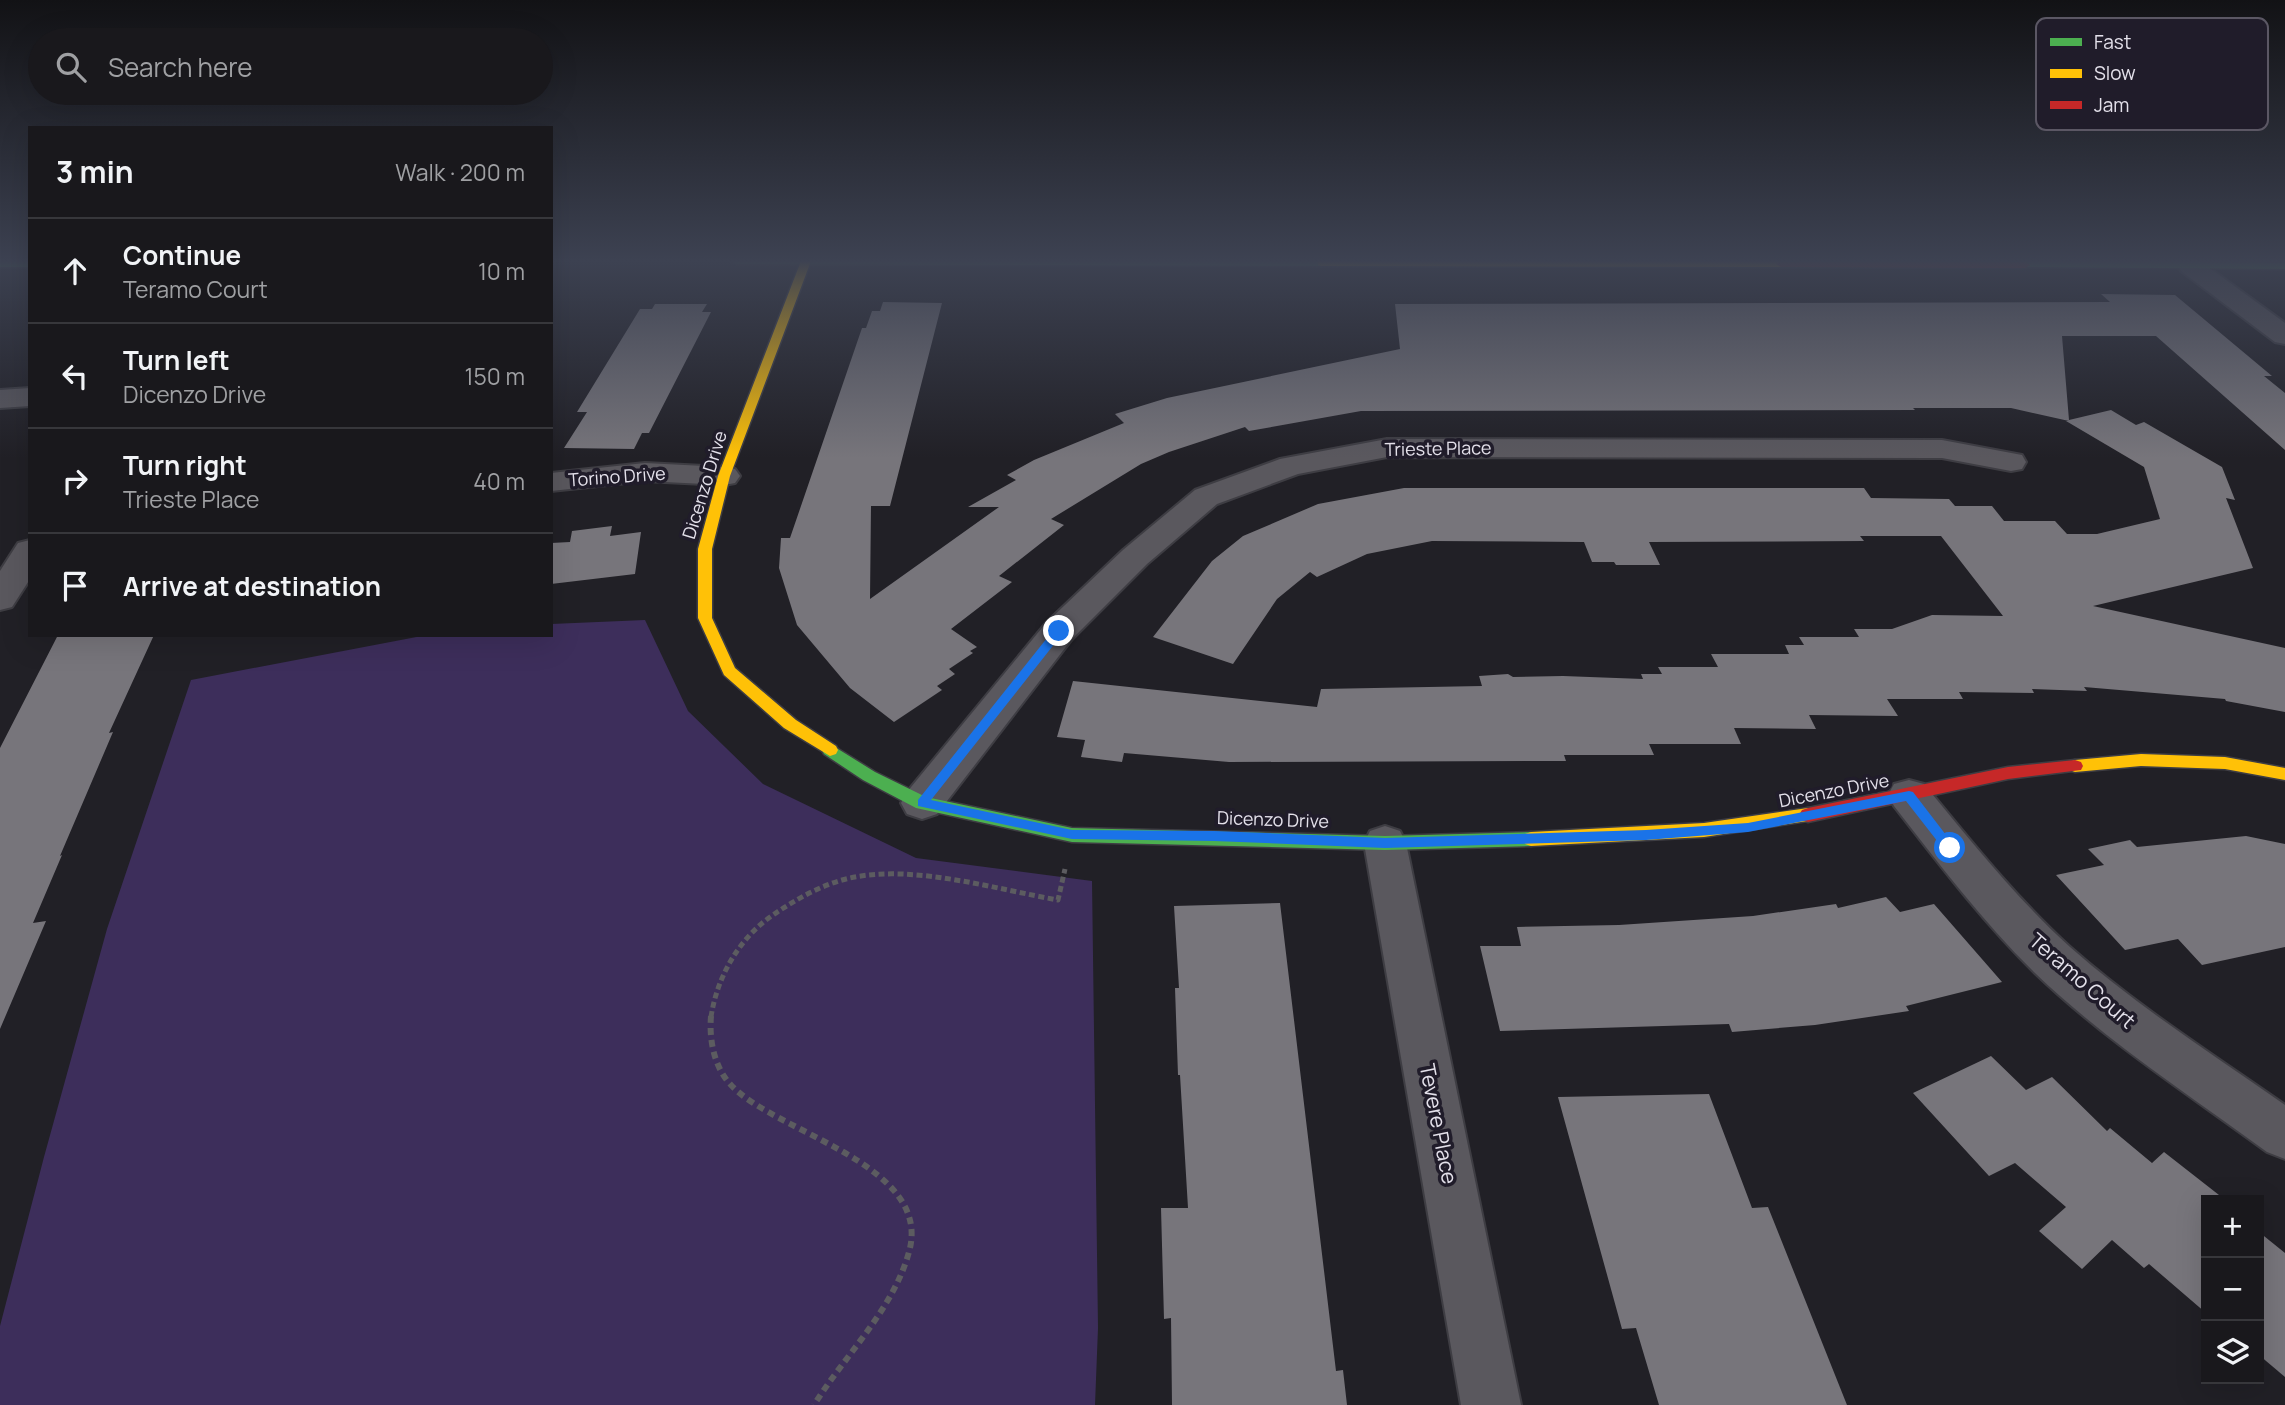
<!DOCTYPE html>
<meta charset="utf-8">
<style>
:root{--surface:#19181c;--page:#262529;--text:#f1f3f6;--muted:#9fa0a3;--line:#37373b}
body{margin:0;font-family:Manrope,sans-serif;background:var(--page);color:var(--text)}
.controls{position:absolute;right:21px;bottom:21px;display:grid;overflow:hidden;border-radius:0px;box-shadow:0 7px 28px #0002}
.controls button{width:63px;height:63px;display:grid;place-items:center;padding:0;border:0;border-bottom:2px solid var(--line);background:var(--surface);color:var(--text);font:35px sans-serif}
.stop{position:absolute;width:21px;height:21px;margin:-16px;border:5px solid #1a73e8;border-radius:50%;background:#fff}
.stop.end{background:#1a73e8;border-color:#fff;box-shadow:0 2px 7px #0008}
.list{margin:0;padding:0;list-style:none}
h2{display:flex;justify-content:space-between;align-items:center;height:91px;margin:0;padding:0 28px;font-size:30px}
h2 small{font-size:23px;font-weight:400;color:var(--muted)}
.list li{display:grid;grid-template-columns:46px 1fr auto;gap:21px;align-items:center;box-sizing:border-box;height:105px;padding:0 28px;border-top:2px solid var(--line)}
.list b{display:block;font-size:26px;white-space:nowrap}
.list p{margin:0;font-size:23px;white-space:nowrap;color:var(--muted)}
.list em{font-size:23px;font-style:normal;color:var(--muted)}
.icon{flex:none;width:38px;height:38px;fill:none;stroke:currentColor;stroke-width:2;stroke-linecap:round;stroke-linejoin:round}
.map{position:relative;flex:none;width:2285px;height:1405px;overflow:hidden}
.search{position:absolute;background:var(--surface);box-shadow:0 7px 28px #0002;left:28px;top:28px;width:525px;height:77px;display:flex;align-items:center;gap:18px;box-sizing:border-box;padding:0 24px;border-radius:38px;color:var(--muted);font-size:26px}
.panel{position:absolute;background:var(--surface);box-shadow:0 7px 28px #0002;left:28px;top:126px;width:525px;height:511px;border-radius:0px}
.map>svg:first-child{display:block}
.green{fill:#3d2e5b}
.building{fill:#77757b}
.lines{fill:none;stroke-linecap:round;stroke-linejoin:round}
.street-casing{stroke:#3e3d43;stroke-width:4}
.fast-casing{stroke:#3e3d43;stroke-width:3}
.slow-casing{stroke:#3e3d43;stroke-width:3}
.jam-casing{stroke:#3e3d43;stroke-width:3}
.path-far1{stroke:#5c5c60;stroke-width:5;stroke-dasharray:6 3.5;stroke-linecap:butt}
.path{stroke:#5c5c60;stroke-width:6;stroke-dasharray:7 5;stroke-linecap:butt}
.street{fill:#5a585e;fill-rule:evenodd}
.fast{fill:#4caf50;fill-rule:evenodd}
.slow{fill:#ffc107;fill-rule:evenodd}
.jam{fill:#c62828;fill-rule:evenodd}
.route{fill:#1a73e8}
.labels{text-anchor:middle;stroke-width:7;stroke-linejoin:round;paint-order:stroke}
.street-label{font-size:18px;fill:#e4e1eb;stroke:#201c2a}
.near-street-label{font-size:21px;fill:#e4e1eb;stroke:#201c2a}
.key{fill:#201c2a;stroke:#5b5764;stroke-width:2}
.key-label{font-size:19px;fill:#e4e1eb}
</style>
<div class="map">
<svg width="2285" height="1405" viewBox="0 0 2285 1405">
<rect width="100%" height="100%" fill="#212026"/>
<!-- green -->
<path class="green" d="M 645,620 L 688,711 L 763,784 L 916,858 L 1092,881 L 1098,1328 L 1095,1405 L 0,1405 L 0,1326 L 44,1157 L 107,929 L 191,680 L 427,635 L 551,635 L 551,624 Z"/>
<!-- building -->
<g class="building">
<path d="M 2101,294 L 2175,295 L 2272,376 L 2264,376 L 2285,393 L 2285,450 L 2156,336 L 2062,336 L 2069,420 L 2111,410 L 2136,425 L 2144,422 L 2222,467 L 2235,500 L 2226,498 L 2253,568 L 2093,606 L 2285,648 L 2285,712 L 2226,701 L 2225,699 L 2084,687 L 2087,691 L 2032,689 L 2034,693 L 1959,692 L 1963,699 L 1887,699 L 1898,716 L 1809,715 L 1816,729 L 1734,728 L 1741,744 L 1649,744 L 1654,755 L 1564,755 L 1566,761 L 1229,762 L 1124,753 L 1122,762 L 1081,757 L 1085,740 L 1057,737 L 1073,681 L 1317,707 L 1321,689 L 1482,686 L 1479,676 L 1508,674 L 1513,677 L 1563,676 L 1643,679 L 1641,674 L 1662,674 L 1658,667 L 1718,667 L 1711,654 L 1789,654 L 1785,645 L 1804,645 L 1799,637 L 1859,637 L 1854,629 L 1892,629 L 1932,615 L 2003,616 L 1941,536 L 1860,536 L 1864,541 L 1649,542 L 1660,565 L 1616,565 L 1614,562 L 1592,562 L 1584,542 L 1432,541 L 1367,554 L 1317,577 L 1310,572 L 1277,599 L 1233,664 L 1153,637 L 1212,561 L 1243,536 L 1318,504 L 1404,488 L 1864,488 L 1871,498 L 1949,499 L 1955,506 L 1992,506 L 2004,521 L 2055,521 L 2067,534 L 2097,534 L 2160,519 L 2144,467 L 2066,421 L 2069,421 L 2011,408 L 1913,408 L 1915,410 L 1361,411 L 1249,431 L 1245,427 L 1169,452 L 1141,464 L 1051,519 L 1064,525 L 999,576 L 1012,582 L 951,629 L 977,647 L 970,651 L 973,653 L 949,669 L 955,674 L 937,686 L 942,690 L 894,722 L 850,688 L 797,625 L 779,568 L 781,538 L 790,538 L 862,328 L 866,328 L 872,311 L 880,311 L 883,302 L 942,303 L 890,506 L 871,506 L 870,599 L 999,507 L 968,507 L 1016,480 L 1007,475 L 1034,460 L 1124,423 L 1115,414 L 1167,398 L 1400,349 L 1395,304 L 2110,302 Z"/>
<path d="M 655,304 L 707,304 L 702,312 L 711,312 L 649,433 L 642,433 L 634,449 L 564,448 L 587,412 L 577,412 L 640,309 L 652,309 Z"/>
<path d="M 612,526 L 610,536 L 641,532 L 635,574 L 551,584 L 551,543 L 570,542 L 572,531 Z"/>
<path d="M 58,635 L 154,635 L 109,733 L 113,732 L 60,856 L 62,855 L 33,923 L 46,921 L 0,1029 L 0,748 Z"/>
<path d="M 2246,836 L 2285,844 L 2285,947 L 2202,965 L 2178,939 L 2125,950 L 2056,875 L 2104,865 L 2088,849 L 2130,840 L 2137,847 Z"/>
<path d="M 1886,897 L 1900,912 L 1934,904 L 2002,982 L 1906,1006 L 1909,1011 L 1815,1025 L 1732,1032 L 1729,1024 L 1500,1031 L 1480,946 L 1521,946 L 1517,927 L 1619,925 L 1753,916 L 1836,904 L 1838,908 Z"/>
<path d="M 1280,903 L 1336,1371 L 1343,1370 L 1347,1405 L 1172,1405 L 1171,1318 L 1164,1319 L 1161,1208 L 1188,1208 L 1180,1075 L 1178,1075 L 1175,988 L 1179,988 L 1174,906 Z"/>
<path d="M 1991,1056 L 2026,1090 L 2052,1077 L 2107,1131 L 2110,1128 L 2152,1163 L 2164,1152 L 2219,1195 L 2216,1198 L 2218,1200 L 2206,1200 L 2206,1313 L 2149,1264 L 2144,1268 L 2112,1240 L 2082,1269 L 2039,1231 L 2066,1207 L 2015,1163 L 1989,1176 L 1913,1093 Z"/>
<path d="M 1709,1094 L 1752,1208 L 1768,1207 L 1847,1405 L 1659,1405 L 1636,1328 L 1622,1329 L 1558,1097 Z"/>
<path d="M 2259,1232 L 2285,1253 L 2285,1377 L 2259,1355 Z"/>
</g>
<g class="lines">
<defs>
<g id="street">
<path d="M 2181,261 L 2200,261 L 2285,323 L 2285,344 L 2275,342 L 2181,271 L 2178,266 Z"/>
<path d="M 30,388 L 30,406 L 0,408 L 0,390 Z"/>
<path d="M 1387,439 L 1942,440 L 2022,455 L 2026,462 L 2022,469 L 2011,471 L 1942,458 L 1387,457 L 1298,474 L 1217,504 L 1147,564 L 1072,639 L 937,814 L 922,819 L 907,814 L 901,803 L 907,792 L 1046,623 L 1123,550 L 1195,490 L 1280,459 Z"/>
<path d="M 645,463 L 724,467 L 735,469 L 740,476 L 735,483 L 724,485 L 645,481 L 551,491 L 551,473 Z"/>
<path d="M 30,540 L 30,579 L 12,607 L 0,610 L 0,571 L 18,543 Z"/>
<path d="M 1909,780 L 1924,784 C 1970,840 2016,898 2070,947 C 2137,1006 2212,1054 2285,1105 L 2285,1159 L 2267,1152 C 2188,1094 2106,1041 2035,973 C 1983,922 1939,864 1894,806 L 1888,795 L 1894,784 Z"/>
<path d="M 1385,826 L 1400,831 L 1406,843 L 1521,1405 L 1461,1405 L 1364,843 L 1370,831 Z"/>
</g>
<g id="fast">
<rect x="0" y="261" width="30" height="6"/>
<path d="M 731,261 L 1326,261 L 1327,263 L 1322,266 L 736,264 Z"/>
<path d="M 2025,262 L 2285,263 L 2285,269 L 2021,267 L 2020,265 Z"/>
<path d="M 830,744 L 875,772 L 926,797 L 1072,828 L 1385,836 L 1531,832 L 1537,834 L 1540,839 L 1537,844 L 1531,846 L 1385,850 L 1072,842 L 916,808 L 863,780 L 824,754 L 822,750 L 824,746 Z"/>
</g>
<g id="slow">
<path d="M 801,261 L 811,261 L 730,476 L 712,549 L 712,618 L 735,668 L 796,720 L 836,746 L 838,750 L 836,754 L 830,756 L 784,728 L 724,675 L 698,618 L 698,549 L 718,476 Z"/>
<path d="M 1318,261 L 1782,261 L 1786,264 L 1781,267 L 1322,266 L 1318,265 Z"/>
<path d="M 2141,754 L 2225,757 L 2285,768 L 2285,780 L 2225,769 L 2141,766 L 2075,772 L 2069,770 L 2067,766 L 2069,762 L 2075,760 Z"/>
<path d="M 1808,808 L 1814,810 L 1817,815 L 1814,820 L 1704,837 L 1531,846 L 1525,844 L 1522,839 L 1525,834 L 1531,832 L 1704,823 Z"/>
</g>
<g id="jam">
<path d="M 1780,261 L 2025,262 L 2030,265 L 2025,268 L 1781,267 L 1776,264 Z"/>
<path d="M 2075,760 L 2081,762 L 2083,766 L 2081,770 L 2008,779 L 1808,822 L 1802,820 L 1799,815 L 1802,810 L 1808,808 L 2008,767 Z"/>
</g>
</defs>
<!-- street casing -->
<use href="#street" class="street-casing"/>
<!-- fast casing -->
<use href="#fast" class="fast-casing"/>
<!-- slow casing -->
<use href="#slow" class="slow-casing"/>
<!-- jam casing -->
<use href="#jam" class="jam-casing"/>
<!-- path-far1 -->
<path class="path-far1" d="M 711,1017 C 717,977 739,938 773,915 C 796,899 823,884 850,878 C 913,864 995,889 1058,900 L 1065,869"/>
<!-- path -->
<path class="path" d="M 711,1016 C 709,1040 714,1067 731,1085 C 775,1133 934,1164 909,1252 C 893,1310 845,1355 814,1405"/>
<!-- street -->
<use href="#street" class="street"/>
<!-- fast -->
<use href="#fast" class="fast"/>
<!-- slow -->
<use href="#slow" class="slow"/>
<!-- jam -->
<use href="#jam" class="jam"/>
</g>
<!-- sky -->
<linearGradient id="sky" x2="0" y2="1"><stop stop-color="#121215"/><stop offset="0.57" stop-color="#3d4252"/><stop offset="1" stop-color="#3d4252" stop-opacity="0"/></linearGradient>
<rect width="2285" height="458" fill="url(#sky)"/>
<!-- route -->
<path class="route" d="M 1059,627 L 1064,631 L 1063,633 L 931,800 L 1072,830 L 1214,831 L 1385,838 L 1646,830 L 1748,823 L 1909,791 L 1913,792 L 1956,848 L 1950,852 L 1945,851 L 1906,801 L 1748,832 L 1646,840 L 1385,848 L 1214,841 L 1072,839 L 918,806 L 918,800 L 1055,628 Z"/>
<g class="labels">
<!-- street labels -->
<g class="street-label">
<text transform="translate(1438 449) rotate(-1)" y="6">Trieste Place</text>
<text transform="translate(617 477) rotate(-4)" y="6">Torino Drive</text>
<text transform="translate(705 485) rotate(-73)" y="6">Dicenzo Drive</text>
<text transform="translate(1834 791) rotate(-11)" y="6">Dicenzo Drive</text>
<text transform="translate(1273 820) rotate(2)" y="6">Dicenzo Drive</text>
</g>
<!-- near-street labels -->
<g class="near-street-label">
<text transform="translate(2082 981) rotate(41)" y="7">Teramo Court</text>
<text transform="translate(1438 1124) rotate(79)" y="7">Tevere Place</text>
</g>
</g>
<!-- legend -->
<rect x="2036" y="18" width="232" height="112" rx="10" class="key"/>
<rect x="2050" y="38" width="32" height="8" fill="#4caf50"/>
<rect x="2050" y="69" width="32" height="9" fill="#ffc107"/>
<rect x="2050" y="101" width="32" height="8" fill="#c62828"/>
<g class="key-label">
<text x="2094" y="49">Fast</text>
<text x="2094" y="80">Slow</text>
<text x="2094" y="112">Jam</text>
</g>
</svg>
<div class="controls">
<button>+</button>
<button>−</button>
<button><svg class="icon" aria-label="layers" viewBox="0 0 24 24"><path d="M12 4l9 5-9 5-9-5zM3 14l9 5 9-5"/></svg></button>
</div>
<div class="stop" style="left:1950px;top:848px"></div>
<div class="stop end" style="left:1059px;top:631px"></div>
<div class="search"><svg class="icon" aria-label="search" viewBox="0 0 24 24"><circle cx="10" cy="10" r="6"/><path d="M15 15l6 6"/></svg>Search here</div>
<section class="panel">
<h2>3 min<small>Walk · 200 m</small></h2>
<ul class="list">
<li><svg class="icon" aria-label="ahead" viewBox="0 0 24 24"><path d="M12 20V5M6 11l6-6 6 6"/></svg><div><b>Continue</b><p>Teramo Court</p></div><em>10 m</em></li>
<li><svg class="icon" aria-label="left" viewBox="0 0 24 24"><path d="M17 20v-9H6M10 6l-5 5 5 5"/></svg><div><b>Turn left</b><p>Dicenzo Drive</p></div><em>150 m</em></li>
<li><svg class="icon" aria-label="right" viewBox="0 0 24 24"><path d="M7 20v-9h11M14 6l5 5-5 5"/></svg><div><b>Turn right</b><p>Trieste Place</p></div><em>40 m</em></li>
<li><svg class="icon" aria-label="arrive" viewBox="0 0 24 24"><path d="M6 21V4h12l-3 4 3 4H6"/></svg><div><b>Arrive at destination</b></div></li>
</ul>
</section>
</div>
